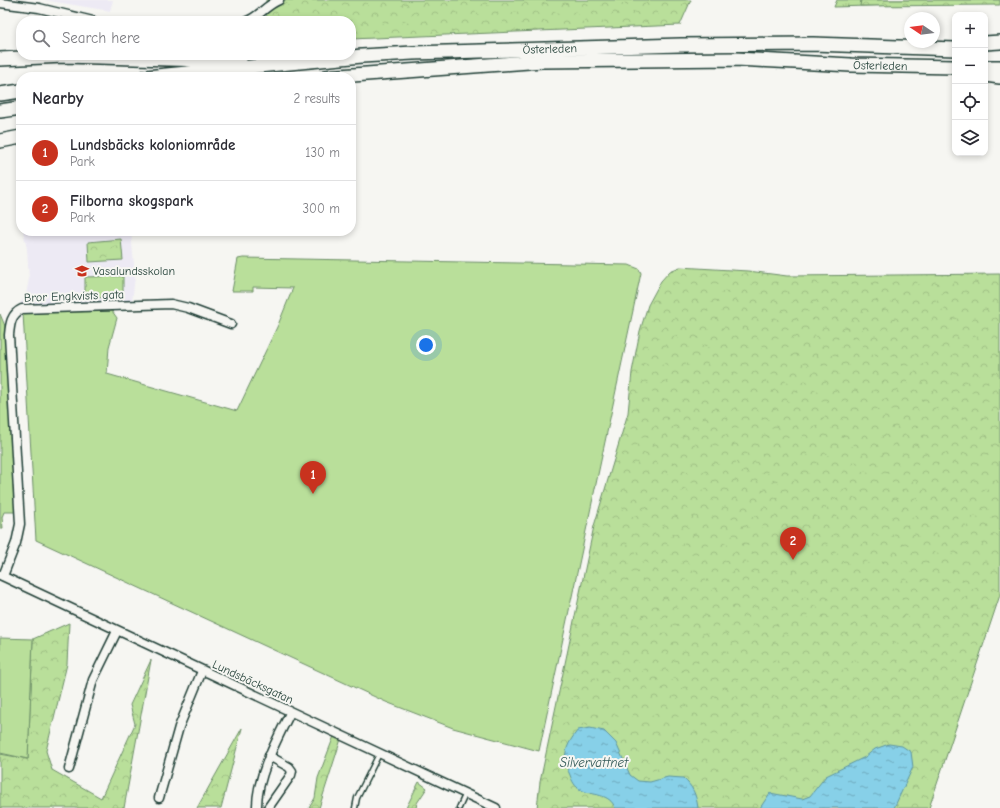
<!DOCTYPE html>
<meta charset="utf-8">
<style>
:root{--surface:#fff;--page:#f2f2f3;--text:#2b2b33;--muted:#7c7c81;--line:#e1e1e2;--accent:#c8321e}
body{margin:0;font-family:"Comic Neue",sans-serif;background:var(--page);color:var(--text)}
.controls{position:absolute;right:12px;top:12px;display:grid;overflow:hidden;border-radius:8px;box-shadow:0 2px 6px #0003}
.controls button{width:36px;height:36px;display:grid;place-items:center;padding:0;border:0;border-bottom:1px solid var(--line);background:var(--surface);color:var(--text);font:20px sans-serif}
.compass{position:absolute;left:904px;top:12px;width:36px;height:36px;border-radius:50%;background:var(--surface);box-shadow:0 2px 6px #0003;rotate:283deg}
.you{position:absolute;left:426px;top:345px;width:14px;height:14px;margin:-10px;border:3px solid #fff;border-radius:50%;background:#1a73e8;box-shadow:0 0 0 6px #1a73e833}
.badge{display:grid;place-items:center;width:26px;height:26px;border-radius:50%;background:var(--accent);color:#fff;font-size:13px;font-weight:700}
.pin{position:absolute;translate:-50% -33px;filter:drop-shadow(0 1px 2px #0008)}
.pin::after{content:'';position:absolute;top:21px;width:14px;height:12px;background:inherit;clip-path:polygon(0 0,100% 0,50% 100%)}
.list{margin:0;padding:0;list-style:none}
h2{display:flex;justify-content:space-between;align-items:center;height:52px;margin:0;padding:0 16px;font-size:17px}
h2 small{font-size:13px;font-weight:400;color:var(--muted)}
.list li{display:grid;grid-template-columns:26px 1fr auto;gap:12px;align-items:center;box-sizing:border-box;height:56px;padding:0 16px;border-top:1px solid var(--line)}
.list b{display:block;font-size:15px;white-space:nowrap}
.list p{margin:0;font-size:13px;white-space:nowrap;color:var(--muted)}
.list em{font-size:13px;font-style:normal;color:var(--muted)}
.icon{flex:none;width:22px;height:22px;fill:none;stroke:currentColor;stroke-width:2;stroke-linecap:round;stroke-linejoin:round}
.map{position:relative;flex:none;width:1000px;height:808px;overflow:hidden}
.search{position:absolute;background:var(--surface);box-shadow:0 2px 6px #0003;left:16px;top:16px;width:340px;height:44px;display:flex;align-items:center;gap:10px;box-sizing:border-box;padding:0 14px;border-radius:16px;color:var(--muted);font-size:15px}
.panel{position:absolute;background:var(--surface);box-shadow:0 2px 6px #0003;left:16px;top:72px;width:340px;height:164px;border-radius:16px}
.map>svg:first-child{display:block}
.built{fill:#edeaf4}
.grass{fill:url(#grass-tufts);stroke:#6c8e67}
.forest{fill:url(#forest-crowns);stroke:#6c8e67}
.garden{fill:#b9df9a;stroke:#6c8e67}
.water{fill:url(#water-ripples);stroke:#5d95a0}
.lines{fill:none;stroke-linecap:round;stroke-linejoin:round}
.service-casing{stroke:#1f3d34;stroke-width:7}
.minor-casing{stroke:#1f3d34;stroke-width:11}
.primary-casing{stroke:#1f3d34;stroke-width:16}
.service{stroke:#f6f6f2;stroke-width:4}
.minor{stroke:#f6f6f2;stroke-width:8}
.primary{stroke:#f6f6f2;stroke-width:13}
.labels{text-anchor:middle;stroke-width:4;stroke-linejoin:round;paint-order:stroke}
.street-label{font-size:12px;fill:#1f3d34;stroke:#f6f6f2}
.poi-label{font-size:12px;fill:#1f3d34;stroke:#f6f6f2;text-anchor:start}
.water-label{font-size:13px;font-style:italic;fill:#345a58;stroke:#f6f6f2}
</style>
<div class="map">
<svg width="1000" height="808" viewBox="0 0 1000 808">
<defs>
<pattern id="grass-tufts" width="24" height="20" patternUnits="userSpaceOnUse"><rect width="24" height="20" fill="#b9df9a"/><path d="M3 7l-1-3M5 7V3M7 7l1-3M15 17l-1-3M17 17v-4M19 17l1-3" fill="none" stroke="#9fc085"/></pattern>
<pattern id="forest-crowns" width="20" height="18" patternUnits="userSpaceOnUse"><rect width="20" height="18" fill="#b9df9a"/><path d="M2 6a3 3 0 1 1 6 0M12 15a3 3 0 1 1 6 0" fill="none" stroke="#9fc085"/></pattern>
<pattern id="water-ripples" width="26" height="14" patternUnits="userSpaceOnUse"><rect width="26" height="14" fill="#87d0e8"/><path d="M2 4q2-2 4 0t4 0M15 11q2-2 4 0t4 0" fill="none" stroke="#6eaabd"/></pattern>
</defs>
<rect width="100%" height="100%" fill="#f6f6f2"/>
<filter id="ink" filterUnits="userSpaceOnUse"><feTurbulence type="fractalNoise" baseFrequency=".025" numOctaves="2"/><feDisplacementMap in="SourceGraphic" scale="8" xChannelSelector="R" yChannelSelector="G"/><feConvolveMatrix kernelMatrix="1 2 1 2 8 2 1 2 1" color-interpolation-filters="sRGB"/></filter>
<g filter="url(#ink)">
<!-- built -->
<g class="built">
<path d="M 44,0 L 113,0 L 110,11 Z"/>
<path d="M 23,231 L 131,231 L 135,277 L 132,302 L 20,304 L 26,294 L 29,279 L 27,249 Z"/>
</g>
<!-- grass -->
<path class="grass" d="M 837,0 L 1000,0 L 1000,2 L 834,7 Z"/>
<!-- forest -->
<g class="forest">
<path d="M 266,0 L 691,0 L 680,25 L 351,39 L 351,21 L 267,21 Z"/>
<path d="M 861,0 L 1000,0 L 1000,5 L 860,6 Z"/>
<path d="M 121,239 L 123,260 L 89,262 L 88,242 Z"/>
<path d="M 680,267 L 748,271 L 787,276 L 1000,274 L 1000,595 L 929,808 L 537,808 L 540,782 L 594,526 L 628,413 L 632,372 L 640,331 L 648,305 L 661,281 L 670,271 Z"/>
<path d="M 69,623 L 67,664 L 46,751 L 52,770 L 101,798 L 135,724 L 130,705 L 151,660 L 124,808 L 0,808 L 0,754 L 28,759 L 33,639 Z"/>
<path d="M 242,728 L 221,808 L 197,808 Z"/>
<path d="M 334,736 L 341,739 L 319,808 L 309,808 L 315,798 L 318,778 Z"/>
<path d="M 419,782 L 427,788 L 417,803 L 416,808 L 406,808 Z"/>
</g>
<!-- garden -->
<g class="garden">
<path d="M 243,258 L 629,265 L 639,269 L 641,273 L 539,751 L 453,728 L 386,702 L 36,540 L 23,313 L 112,311 L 117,318 L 109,347 L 107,374 L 237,411 L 278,325 L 293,288 L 253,287 L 253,291 L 232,291 L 238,259 Z"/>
<path d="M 123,276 L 123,297 L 85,298 L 85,277 Z"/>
<path d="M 0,314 L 5,326 L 16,512 L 4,512 L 2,517 L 3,528 L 0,528 Z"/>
<path d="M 0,638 L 33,639 L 28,759 L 0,753 Z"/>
</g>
<!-- water -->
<g class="water">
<path d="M 590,728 L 604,731 L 616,743 L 630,775 L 638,781 L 650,782 L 668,777 L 683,778 C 693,787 696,794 698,808 L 615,808 C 610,793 593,796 581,790 C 575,787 572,781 570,775 C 561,757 566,745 578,730 Z"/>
<path d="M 889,744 L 902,746 L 911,752 L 913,767 L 894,808 L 760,808 L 770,793 L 802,799 L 810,796 L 826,776 L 865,757 L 875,749 Z"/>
</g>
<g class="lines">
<defs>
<g id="service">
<path d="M 355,808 L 357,798 L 379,754"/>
<path d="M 459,808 L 465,795"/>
</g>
<g id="minor">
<path d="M 0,3 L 39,8 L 93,21"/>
<path d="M 247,21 C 259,17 266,5 279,0"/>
<path d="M 0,575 L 496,808"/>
<path d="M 3,576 L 16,543 L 20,524 L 9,335 C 10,324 11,314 22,309 L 171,304 L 188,308 L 231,324"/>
<path d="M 69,769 L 93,680 L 117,631"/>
<path d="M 159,798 L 179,727 L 202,671"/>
<path d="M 257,808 C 256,778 277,739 290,713"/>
<path d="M 268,808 L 291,775 L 292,771 L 289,767 L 269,756"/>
</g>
<g id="primary">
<path d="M 985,43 L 1000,42"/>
<path d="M 0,59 L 64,56 L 240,61"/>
<path d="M 985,67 L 1000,67"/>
<path d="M 985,75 L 1000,77"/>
<path id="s1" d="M 146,77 L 362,56 L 413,53 L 681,45 L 813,44 L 955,49"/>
<path id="s2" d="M 326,77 L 542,61 L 736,59 L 851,65 L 955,67"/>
<path d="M 0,94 L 21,91"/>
<path d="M 0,111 L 21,108"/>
<path d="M 0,141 L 21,137"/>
</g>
</defs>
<!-- service casing -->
<use href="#service" class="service-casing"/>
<!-- minor casing -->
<use href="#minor" class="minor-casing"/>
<!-- primary casing -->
<use href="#primary" class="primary-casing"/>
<!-- service -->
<use href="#service" class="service"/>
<!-- minor -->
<use href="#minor" class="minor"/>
<!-- primary -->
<use href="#primary" class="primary"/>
</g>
</g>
<!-- icons -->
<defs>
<symbol id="school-bare" viewBox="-9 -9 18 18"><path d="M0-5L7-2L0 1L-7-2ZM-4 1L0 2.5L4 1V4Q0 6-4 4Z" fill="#c8321e" stroke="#f6f6f2" stroke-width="2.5" paint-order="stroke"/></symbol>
</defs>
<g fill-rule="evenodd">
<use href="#school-bare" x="72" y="261" width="20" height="20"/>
</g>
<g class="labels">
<!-- street labels -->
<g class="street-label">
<text dy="4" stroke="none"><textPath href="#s1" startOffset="405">Österleden</textPath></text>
<text dy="4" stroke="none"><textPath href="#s2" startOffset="555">Österleden</textPath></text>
<text transform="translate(74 296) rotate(-2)" y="4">Bror Engkvists gata</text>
<text transform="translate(253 682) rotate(25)" y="4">Lundsbäcksgatan</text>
</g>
<!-- poi labels -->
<g class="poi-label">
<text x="93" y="275">Vasalundsskolan</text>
</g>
<!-- water labels -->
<g class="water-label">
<text x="594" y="767">Silvervattnet</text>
</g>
</g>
</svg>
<div class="controls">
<button>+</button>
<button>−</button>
<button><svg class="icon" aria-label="locate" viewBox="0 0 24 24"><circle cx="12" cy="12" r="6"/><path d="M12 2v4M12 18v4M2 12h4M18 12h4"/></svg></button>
<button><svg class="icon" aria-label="layers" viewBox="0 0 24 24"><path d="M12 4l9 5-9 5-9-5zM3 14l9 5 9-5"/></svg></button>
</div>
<svg class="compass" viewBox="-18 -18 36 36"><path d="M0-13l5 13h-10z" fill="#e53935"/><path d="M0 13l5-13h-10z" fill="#7c7c81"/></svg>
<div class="you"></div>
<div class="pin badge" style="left:313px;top:494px">1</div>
<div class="pin badge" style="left:793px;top:560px">2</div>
<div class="search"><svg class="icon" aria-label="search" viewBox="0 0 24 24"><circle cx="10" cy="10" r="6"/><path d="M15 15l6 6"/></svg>Search here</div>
<section class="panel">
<h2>Nearby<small>2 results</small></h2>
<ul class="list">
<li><span class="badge">1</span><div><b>Lundsbäcks koloniområde</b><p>Park</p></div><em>130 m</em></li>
<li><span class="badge">2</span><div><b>Filborna skogspark</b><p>Park</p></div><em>300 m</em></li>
</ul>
</section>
</div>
